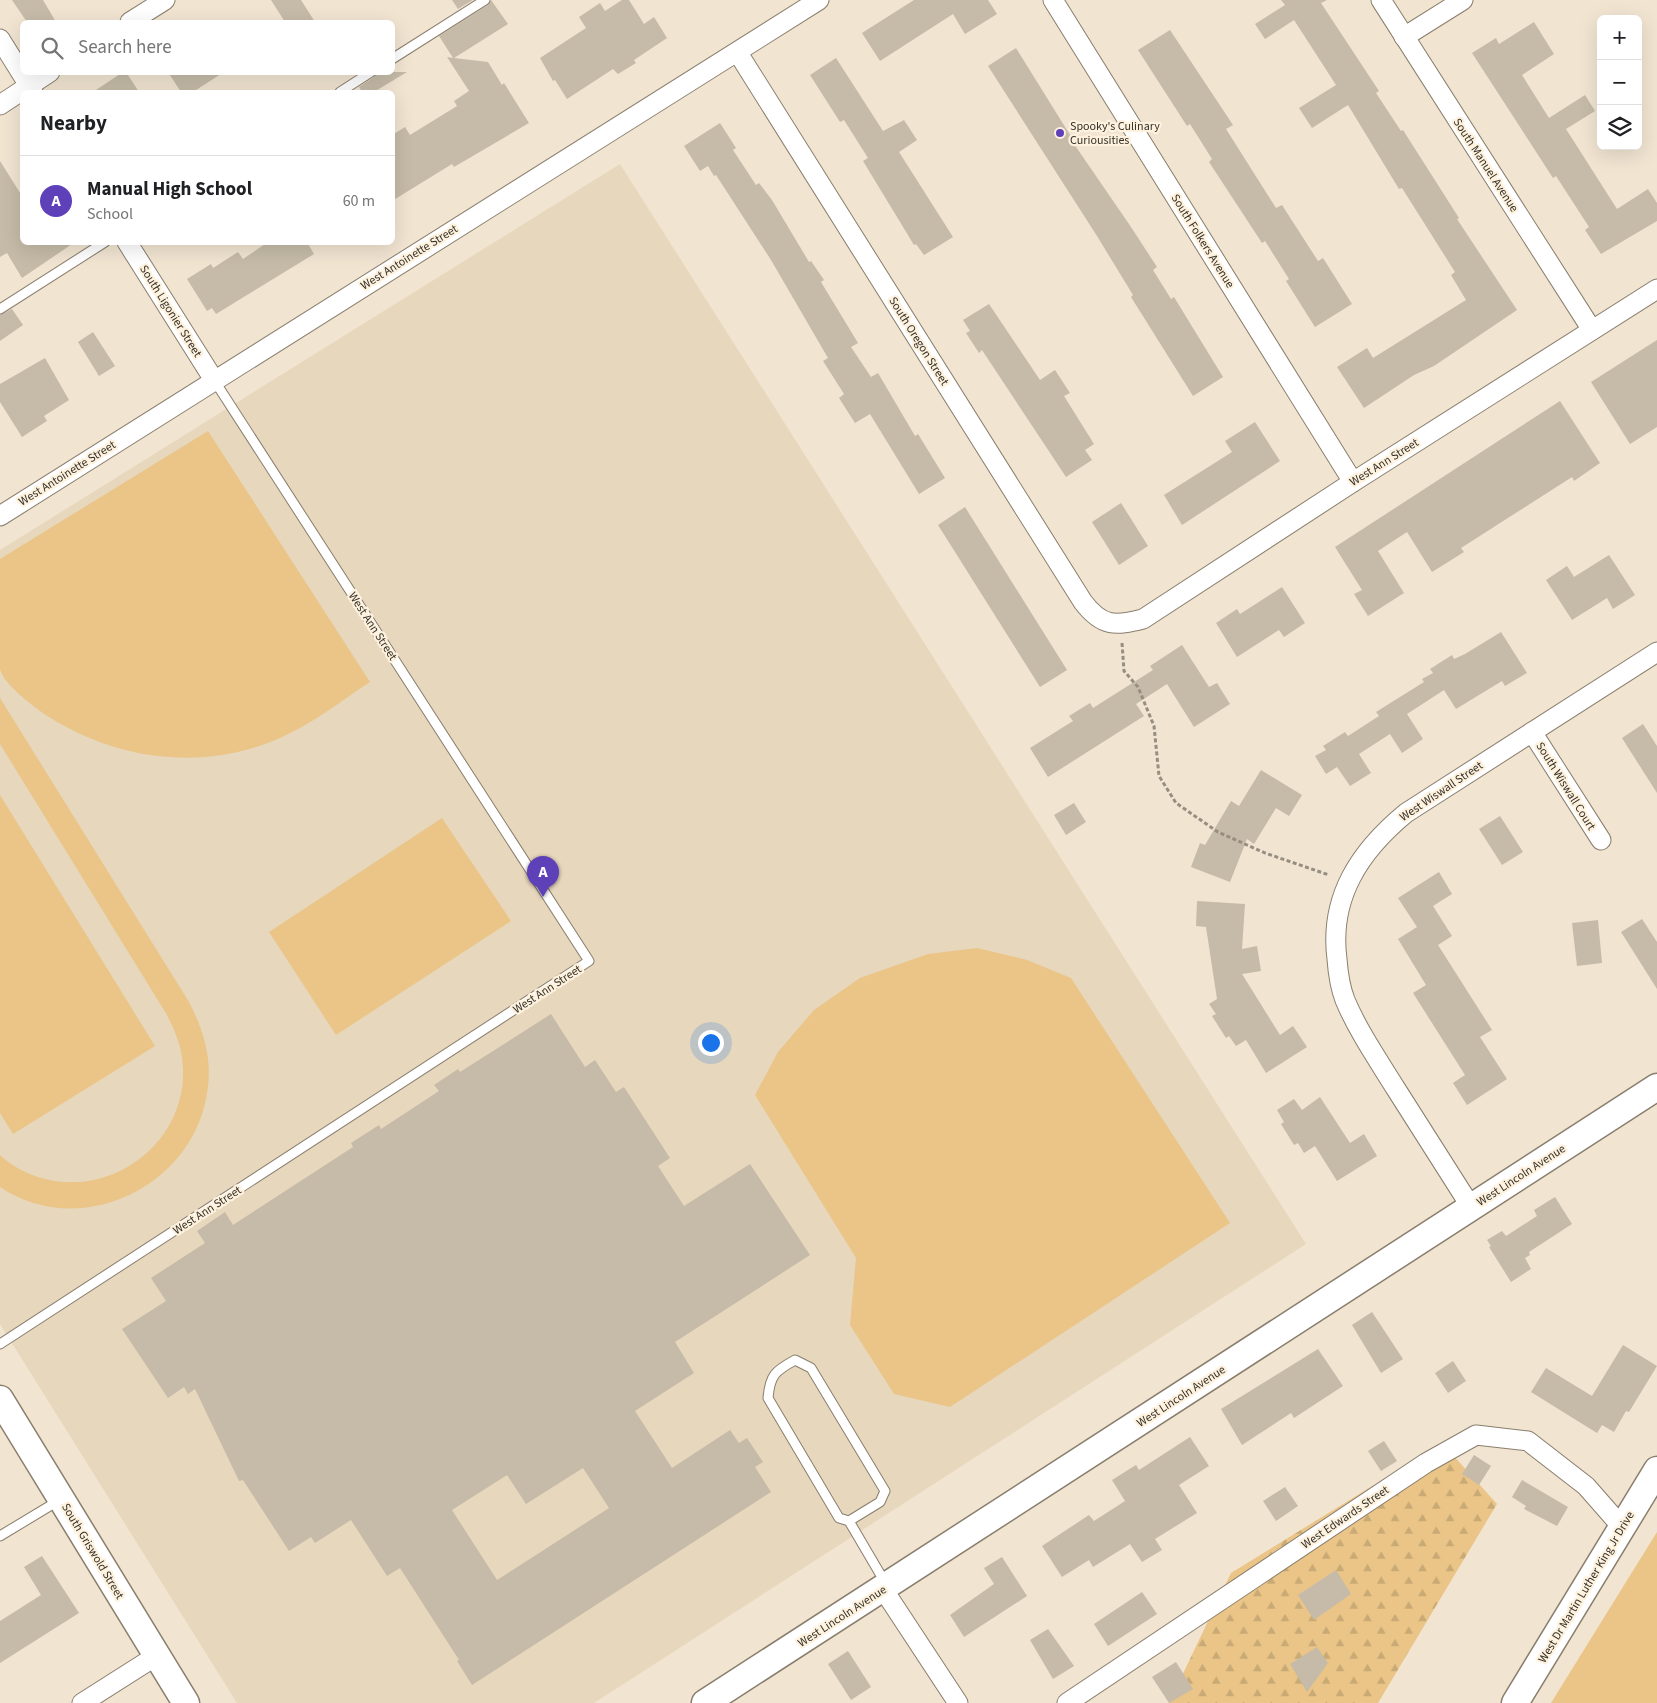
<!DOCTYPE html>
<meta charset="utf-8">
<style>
:root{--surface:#fff;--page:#f6f6f6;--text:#202124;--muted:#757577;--line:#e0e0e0;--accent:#5e40b9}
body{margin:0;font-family:"Source Sans 3",sans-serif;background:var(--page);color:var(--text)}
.controls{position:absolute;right:15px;top:15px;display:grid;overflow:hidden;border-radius:8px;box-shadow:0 5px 20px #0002}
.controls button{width:45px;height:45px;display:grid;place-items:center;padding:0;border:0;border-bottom:1px solid var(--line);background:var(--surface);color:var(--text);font:25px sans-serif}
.you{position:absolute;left:710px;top:1042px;width:18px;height:18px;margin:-12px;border:4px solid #fff;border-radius:50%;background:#1a73e8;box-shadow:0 0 0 8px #1a73e833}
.badge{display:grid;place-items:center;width:32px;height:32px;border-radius:50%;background:var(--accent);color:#fff;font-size:16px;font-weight:700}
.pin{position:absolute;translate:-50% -41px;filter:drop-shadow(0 1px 2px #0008)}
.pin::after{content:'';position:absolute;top:26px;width:18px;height:15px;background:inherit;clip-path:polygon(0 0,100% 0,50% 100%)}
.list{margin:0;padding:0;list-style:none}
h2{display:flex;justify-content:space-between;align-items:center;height:65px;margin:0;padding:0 20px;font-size:21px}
h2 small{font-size:16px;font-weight:400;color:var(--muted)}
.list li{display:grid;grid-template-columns:32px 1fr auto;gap:15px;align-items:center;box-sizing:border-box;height:90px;padding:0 20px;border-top:1px solid var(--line)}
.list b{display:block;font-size:19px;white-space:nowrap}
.list p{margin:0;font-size:16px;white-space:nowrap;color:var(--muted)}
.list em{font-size:16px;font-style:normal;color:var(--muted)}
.icon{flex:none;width:28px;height:28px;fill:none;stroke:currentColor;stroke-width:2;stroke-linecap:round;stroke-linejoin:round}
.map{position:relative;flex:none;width:1657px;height:1703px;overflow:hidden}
.search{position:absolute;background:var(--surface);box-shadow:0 5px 20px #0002;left:20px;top:20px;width:375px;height:55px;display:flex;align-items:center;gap:12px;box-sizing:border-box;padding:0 18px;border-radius:8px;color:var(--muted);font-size:19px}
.panel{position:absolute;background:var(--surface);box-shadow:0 5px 20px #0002;left:20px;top:90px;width:375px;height:155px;border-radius:8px}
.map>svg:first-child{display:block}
.built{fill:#e7d7bd}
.grass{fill:#eac587}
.forest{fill:url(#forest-firs)}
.building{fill:#c6bba8;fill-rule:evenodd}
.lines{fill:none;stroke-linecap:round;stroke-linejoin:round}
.lane-casing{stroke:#897e6d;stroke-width:11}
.street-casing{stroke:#897e6d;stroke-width:21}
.secondary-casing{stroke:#897e6d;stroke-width:29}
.path{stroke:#968e80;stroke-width:3;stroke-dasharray:4 2.5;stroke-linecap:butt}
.lane{stroke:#fff;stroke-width:9}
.street{stroke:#fff;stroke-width:19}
.secondary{stroke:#fff;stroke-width:26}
.poi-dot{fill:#5e40b9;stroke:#fef2de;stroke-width:2}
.labels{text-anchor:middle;stroke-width:4.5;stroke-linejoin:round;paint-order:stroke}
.poi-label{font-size:12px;fill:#343028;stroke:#fef2de;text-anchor:start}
.street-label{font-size:12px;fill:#343028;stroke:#fef2de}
</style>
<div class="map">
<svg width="1657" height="1703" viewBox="0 0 1657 1703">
<defs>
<pattern id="forest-firs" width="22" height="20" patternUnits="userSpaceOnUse" patternTransform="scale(1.25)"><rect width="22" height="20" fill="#eac587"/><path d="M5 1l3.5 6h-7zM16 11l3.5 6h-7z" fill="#c9aa75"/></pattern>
</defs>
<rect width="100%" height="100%" fill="#f1e4d1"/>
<!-- built -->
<path class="built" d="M 620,164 L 1306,1244 L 594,1703 L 237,1703 L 0,1324 L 0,550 Z"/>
<!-- grass -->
<g class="grass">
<path d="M 208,431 L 370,682 C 341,701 312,724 280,738 C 206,771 122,761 54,720 C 40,712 3,685 0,669 C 0,660 0,648 0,639 C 0,612 0,585 0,559 Z"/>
<path d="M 0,698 L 189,1002 C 204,1031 213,1061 207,1093 C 193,1187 80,1241 0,1187 L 0,1155 C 17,1171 42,1181 65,1182 C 128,1186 185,1134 183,1070 C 183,1050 176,1033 167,1015 L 0,744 Z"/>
<path d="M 0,795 L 155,1046 L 13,1134 L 0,1113 Z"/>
<path d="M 442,818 L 511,921 L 336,1035 L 269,932 Z"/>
<path d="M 977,948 L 1027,960 L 1071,978 L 1230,1223 L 950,1407 L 894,1394 L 850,1325 L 856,1258 L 755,1095 L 778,1052 L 814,1010 L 860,978 L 928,954 Z"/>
<path d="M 1657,1532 L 1657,1703 L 1551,1703 Z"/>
</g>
<!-- forest -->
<path class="forest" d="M 1442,1443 L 1497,1504 L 1378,1703 L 1169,1703 L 1231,1573 Z"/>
<!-- building -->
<g class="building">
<path d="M 12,0 L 43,0 L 56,22 L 27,22 Z"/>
<path d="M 271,0 L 301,0 L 315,22 L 285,22 Z"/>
<path d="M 452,0 L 473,0 L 458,9 Z"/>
<path d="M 491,0 L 508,24 L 454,58 L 488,62 L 502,85 L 504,83 L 529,123 L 454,167 L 452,164 L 392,201 L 392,135 L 405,127 L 410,135 L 457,106 L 454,101 L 469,91 L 447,57 L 453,58 L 439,36 L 488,5 Z"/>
<path d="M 622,0 L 629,0 L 644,24 L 654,17 L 667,38 L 634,60 L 636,63 L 618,74 L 613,69 L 567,99 L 555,80 L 553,81 L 540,58 L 586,28 L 579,17 L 600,3 L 605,11 Z"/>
<path d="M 914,0 L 988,0 L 997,14 L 965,34 L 953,14 L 880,61 L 862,33 Z"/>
<path d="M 1281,0 L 1327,0 L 1321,3 L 1379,91 L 1376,93 L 1401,131 L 1403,130 L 1459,218 L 1457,219 L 1517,310 L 1434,366 L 1414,375 L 1364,408 L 1337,367 L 1367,348 L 1373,358 L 1466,300 L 1451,275 L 1455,272 L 1402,188 L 1399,189 L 1348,105 L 1312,128 L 1299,108 L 1336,85 L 1294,20 L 1265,39 L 1255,24 L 1285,5 Z"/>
<path d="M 1534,22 L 1554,54 L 1522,75 L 1549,118 L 1585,95 L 1595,111 L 1566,129 L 1617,209 L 1648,189 L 1657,203 L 1657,221 L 1601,254 L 1585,230 L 1589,227 L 1556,176 L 1553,178 L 1472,53 L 1496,38 L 1499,44 Z"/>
<path d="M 1170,30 L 1233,125 L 1226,129 L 1276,208 L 1282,205 L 1318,261 L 1323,258 L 1352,304 L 1315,327 L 1286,281 L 1289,279 L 1265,241 L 1262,243 L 1209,162 L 1212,159 L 1190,124 L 1187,126 L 1138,50 Z"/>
<path d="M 1016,48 L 1075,143 L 1074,144 L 1131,227 L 1157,267 L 1153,270 L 1171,299 L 1174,297 L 1223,377 L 1193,396 L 1131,297 L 1133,295 L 1097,236 L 988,66 Z"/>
<path d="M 836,58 L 883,131 L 904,120 L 917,140 L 899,152 L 953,237 L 924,255 L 916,244 L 914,245 L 863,161 L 868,158 L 844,120 L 840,122 L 810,75 Z"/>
<path d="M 123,72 L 126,72 L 139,92 L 93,92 Z"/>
<path d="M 168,72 L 224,72 L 193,92 L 181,92 Z"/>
<path d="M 377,72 L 407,72 L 374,92 L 362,92 L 359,87 L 374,77 Z"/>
<path d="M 720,123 L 736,148 L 733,150 L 756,185 L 759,183 L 772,200 L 809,262 L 811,261 L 824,280 L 821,282 L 858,343 L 851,347 L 871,377 L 878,373 L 915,436 L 918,434 L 945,478 L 919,494 L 870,414 L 855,423 L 839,398 L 844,394 L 823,361 L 828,358 L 771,260 L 716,175 L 714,176 L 708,166 L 700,171 L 684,146 Z"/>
<path d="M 0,161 L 22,196 L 22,242 L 75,242 L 22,278 L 7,253 L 0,257 Z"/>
<path d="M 268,242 L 307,242 L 314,254 L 216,314 L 212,308 L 207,311 L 187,279 L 211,264 L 213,268 L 238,252 L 243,259 Z"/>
<path d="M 989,304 L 1040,380 L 1055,370 L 1070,393 L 1064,396 L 1094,444 L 1085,450 L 1092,460 L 1066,477 L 982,350 L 979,353 L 966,333 L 970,331 L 963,320 Z"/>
<path d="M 12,309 L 23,325 L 0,341 L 0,315 Z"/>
<path d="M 93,332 L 115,366 L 99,376 L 78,342 Z"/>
<path d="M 1657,340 L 1657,427 L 1630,444 L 1591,382 Z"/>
<path d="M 45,358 L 69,400 L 44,416 L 47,421 L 22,437 L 0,402 L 0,384 Z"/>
<path d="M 1560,401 L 1600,463 L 1574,481 L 1572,477 L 1461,548 L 1464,552 L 1432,572 L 1407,532 L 1378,551 L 1404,593 L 1368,616 L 1354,594 L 1362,590 L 1335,547 Z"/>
<path d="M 1255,422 L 1280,461 L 1182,525 L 1164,495 L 1232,452 L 1225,441 Z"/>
<path d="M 1121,503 L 1148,546 L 1119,565 L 1092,522 Z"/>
<path d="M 965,507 L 1067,670 L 1040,687 L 938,525 Z"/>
<path d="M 1609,555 L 1635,595 L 1613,609 L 1607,598 L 1572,620 L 1546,580 L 1567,566 L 1574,577 Z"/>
<path d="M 1282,587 L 1305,623 L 1284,637 L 1279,630 L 1237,657 L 1216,623 L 1237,609 L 1240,614 Z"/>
<path d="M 1501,632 L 1527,673 L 1505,686 L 1502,681 L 1456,709 L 1444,690 L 1407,714 L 1423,739 L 1402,753 L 1390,734 L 1359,754 L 1371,773 L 1350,786 L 1337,767 L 1326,774 L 1315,756 L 1326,750 L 1323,746 L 1345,732 L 1348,736 L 1379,716 L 1376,712 L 1424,682 L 1422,679 L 1433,673 L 1430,669 L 1452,655 L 1454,659 L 1465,654 Z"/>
<path d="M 1182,645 L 1209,687 L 1217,683 L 1230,704 L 1194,727 L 1167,684 L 1136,704 L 1144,716 L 1048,777 L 1030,748 L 1073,721 L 1069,716 L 1090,703 L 1093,708 L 1153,670 L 1150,666 Z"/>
<path d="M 1643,724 L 1657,746 L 1657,793 L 1622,738 Z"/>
<path d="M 1261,770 L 1302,795 L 1289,816 L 1276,808 L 1254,844 L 1247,839 L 1230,882 L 1191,867 L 1200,843 L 1205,845 L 1231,801 L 1239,806 Z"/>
<path d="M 1074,803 L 1086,822 L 1066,835 L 1054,815 Z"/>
<path d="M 1500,816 L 1523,852 L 1502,865 L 1479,829 Z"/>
<path d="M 1439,872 L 1452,894 L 1433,906 L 1452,936 L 1438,945 L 1492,1030 L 1480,1037 L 1507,1079 L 1467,1105 L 1453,1083 L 1465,1075 L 1413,993 L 1426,985 L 1398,939 L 1417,927 L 1398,898 Z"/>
<path d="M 1197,901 L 1245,904 L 1242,949 L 1257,946 L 1261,971 L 1242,974 L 1280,1035 L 1293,1026 L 1307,1047 L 1266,1073 L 1246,1040 L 1236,1046 L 1229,1036 L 1226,1038 L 1212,1016 L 1216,1014 L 1209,1004 L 1217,999 L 1206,927 L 1196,926 Z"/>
<path d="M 1642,919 L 1657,942 L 1657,989 L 1621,932 Z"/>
<path d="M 1598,920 L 1602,963 L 1577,966 L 1572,923 Z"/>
<path d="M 551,1014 L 585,1067 L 595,1060 L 616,1092 L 624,1087 L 670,1158 L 658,1166 L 684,1206 L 750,1164 L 810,1255 L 675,1342 L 694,1373 L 635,1411 L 672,1468 L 730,1430 L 739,1443 L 747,1438 L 763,1462 L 755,1467 L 771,1492 L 472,1685 L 457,1661 L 459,1660 L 400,1568 L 387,1576 L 351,1520 L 315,1543 L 311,1537 L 289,1551 L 243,1480 L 239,1481 L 195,1389 L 188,1394 L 184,1387 L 168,1398 L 122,1329 L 166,1301 L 151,1278 L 205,1243 L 197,1231 L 225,1212 L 233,1225 L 353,1147 L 351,1143 L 379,1125 L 381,1129 L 439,1091 L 434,1085 L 458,1069 L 460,1072 ZM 583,1468 L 609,1508 L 497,1580 L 452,1510 L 507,1475 L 526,1504 Z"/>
<path d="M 1320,1097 L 1350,1143 L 1364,1134 L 1377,1156 L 1337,1181 L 1315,1146 L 1304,1153 L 1298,1143 L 1294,1145 L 1281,1124 L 1284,1122 L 1277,1110 L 1294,1099 L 1302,1110 Z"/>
<path d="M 1555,1197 L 1572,1224 L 1529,1252 L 1530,1255 L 1525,1258 L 1531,1269 L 1511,1282 L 1489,1247 L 1491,1246 L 1487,1240 L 1502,1231 L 1506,1236 L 1537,1216 L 1534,1210 Z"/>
<path d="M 1372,1312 L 1403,1359 L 1381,1373 L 1352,1325 Z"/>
<path d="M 1623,1345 L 1657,1366 L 1629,1412 L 1626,1411 L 1614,1432 L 1602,1425 L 1597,1433 L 1531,1392 L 1546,1368 L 1592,1396 Z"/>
<path d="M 1318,1349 L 1343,1386 L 1294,1418 L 1291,1413 L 1242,1445 L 1221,1409 Z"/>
<path d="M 1453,1361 L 1466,1381 L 1448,1393 L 1435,1373 Z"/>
<path d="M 1190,1437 L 1209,1466 L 1179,1485 L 1197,1513 L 1155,1539 L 1162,1550 L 1142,1562 L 1130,1544 L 1093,1567 L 1089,1560 L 1062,1577 L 1042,1546 L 1089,1515 L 1094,1521 L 1125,1501 L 1112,1480 L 1136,1465 L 1139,1470 Z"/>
<path d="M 1384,1441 L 1397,1461 L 1381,1471 L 1368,1451 Z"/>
<path d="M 1474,1455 L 1491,1466 L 1479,1485 L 1462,1474 Z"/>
<path d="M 1522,1480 L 1568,1507 L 1557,1526 L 1524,1509 L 1526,1506 L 1512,1497 Z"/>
<path d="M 1285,1487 L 1298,1506 L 1276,1521 L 1263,1501 Z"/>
<path d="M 42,1556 L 79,1613 L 0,1663 L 0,1621 L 41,1595 L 24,1567 Z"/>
<path d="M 1002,1557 L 1027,1596 L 964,1637 L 950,1615 L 994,1584 L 984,1568 Z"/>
<path d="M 1336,1570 L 1351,1594 L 1314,1620 L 1298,1595 Z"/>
<path d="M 1142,1592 L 1157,1614 L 1108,1646 L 1094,1624 Z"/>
<path d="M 1048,1629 L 1074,1666 L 1053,1679 L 1030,1640 Z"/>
<path d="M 1317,1647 L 1328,1663 L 1307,1692 L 1290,1664 Z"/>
<path d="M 848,1651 L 871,1687 L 851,1700 L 828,1664 Z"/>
<path d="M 1176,1662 L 1193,1689 L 1169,1703 L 1152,1677 Z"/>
</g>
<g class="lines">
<defs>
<g id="lane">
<path d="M 392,59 L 485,0"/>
<path d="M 340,92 L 371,72"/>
<path d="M 0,309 L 105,242"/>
<path d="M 0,1344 L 589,961 L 214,380"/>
<path d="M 849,1521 L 880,1502 L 885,1491 L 811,1368 L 795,1360 C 775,1371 770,1375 768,1398 L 839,1518 L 849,1521 L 886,1584"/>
<path d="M 0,1536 L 58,1501"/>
</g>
<g id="street">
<path d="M 1053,0 L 1353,482"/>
<path d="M 1381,0 L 1592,330"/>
<path d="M 130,22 L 165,0"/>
<path d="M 1404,37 L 1463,0"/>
<path d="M 0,39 L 33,92"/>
<path d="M 738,53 L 1083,602 C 1102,627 1115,626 1143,619 L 1353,482 L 1657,289"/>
<path d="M 0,105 L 50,72"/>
<path d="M 127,242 L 214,380"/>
<path d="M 0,516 L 819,0"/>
<path d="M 1532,732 L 1601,840"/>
<path d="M 1471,1207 C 1446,1168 1421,1128 1396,1089 C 1378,1060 1358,1031 1345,1000 C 1340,987 1338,973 1337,959 C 1329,897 1360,851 1406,813 L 1657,652"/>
<path d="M 883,1589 L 958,1703"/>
<path d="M 82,1703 L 156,1656"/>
<path d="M 1067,1703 L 1426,1463 L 1476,1435 L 1528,1441 L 1586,1486 L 1622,1527"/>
</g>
<g id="secondary">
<path d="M 0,1399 L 186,1703"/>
<path d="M 705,1703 L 1657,1087"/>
<path d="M 1515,1703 L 1657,1470"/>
</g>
</defs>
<!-- lane casing -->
<use href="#lane" class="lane-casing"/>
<!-- street casing -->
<use href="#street" class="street-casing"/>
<!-- secondary casing -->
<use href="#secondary" class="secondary-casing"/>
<!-- path -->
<path class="path" d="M 1122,643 L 1124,671 L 1138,687 L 1154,726 L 1159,776 L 1176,803 L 1218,832 L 1265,853 L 1329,875"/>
<!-- lane -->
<use href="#lane" class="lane"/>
<!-- street -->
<use href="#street" class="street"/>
<!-- secondary -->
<use href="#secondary" class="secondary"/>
</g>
<!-- markers -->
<circle class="poi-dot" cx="1060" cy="133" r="5"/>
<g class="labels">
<!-- poi labels -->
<g class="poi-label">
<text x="1070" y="130">Spooky's Culinary<tspan x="1070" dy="14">Curiousities</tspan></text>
</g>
<!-- street labels -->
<g class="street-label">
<text transform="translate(1486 165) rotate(57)" y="4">South Manuel Avenue</text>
<text transform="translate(1203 241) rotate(58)" y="4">South Folkers Avenue</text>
<text transform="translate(409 257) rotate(-32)" y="4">West Antoinette Street</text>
<text transform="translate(171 311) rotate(58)" y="4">South Ligonier Street</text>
<text transform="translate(919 341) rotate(58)" y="4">South Oregon Street</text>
<text transform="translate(1384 462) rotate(-32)" y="4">West Ann Street</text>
<text transform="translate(67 473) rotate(-32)" y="4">West Antoinette Street</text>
<text transform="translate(373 626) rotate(57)" y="4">West Ann Street</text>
<text transform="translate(1566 786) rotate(58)" y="4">South Wiswall Court</text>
<text transform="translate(1441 791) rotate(-34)" y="4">West Wiswall Street</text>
<text transform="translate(547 989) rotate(-33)" y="4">West Ann Street</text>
<text transform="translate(1521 1175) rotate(-33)" y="4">West Lincoln Avenue</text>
<text transform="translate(207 1210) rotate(-33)" y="4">West Ann Street</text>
<text transform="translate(1181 1396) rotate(-33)" y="4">West Lincoln Avenue</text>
<text transform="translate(1345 1517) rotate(-34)" y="4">West Edwards Street</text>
<text transform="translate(93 1551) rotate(59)" y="4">South Griswold Street</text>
<text transform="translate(1586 1587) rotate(-59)" y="4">West Dr Martin Luther King Jr Drive</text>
<text transform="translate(842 1616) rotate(-33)" y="4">West Lincoln Avenue</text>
</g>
</g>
</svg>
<div class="controls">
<button>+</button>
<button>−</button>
<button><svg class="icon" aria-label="layers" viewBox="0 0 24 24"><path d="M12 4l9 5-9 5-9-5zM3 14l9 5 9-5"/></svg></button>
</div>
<div class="you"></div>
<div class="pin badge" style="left:543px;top:897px">A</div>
<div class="search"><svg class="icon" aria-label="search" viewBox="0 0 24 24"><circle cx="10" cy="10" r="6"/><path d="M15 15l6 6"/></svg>Search here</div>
<section class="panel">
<h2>Nearby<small></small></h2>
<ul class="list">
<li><span class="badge">A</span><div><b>Manual High School</b><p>School</p></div><em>60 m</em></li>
</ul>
</section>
</div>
